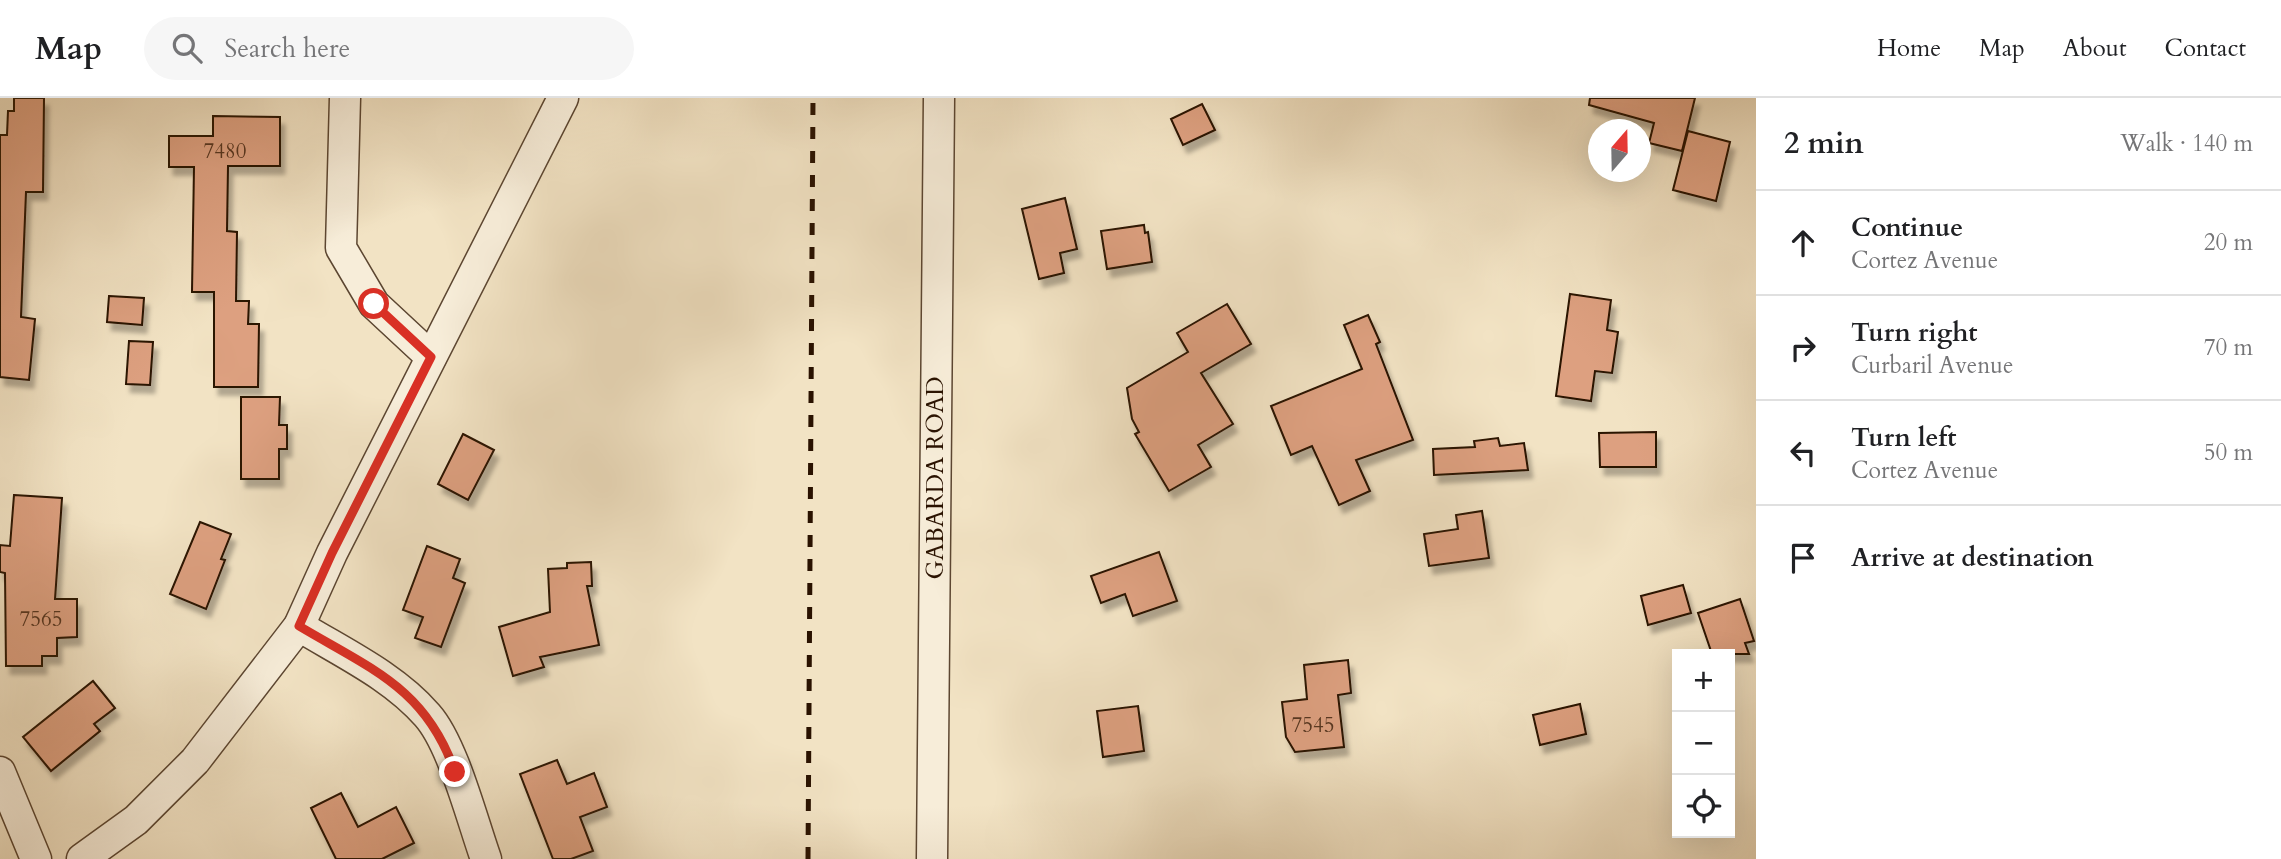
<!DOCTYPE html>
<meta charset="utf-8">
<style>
:root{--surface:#fff;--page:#f6f6f6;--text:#202124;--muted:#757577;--line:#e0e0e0}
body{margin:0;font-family:Cardo,serif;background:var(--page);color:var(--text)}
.controls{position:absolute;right:21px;bottom:21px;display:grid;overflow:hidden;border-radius:0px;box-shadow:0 7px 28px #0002}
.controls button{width:63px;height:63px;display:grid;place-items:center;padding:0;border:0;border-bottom:2px solid var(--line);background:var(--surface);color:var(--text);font:35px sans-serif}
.compass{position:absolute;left:1588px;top:21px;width:63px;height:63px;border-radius:50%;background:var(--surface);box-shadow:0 7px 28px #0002;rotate:20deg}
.stop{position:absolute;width:21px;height:21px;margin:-16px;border:5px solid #d93025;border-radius:50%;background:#fff}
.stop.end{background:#d93025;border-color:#fff;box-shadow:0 2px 7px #0008}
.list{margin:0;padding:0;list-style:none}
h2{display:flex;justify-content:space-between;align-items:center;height:91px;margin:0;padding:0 28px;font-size:30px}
h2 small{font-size:23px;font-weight:400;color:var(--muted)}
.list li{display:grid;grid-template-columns:46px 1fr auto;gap:21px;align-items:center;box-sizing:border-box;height:105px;padding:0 28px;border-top:2px solid var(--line)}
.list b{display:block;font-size:26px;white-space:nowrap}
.list p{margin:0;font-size:23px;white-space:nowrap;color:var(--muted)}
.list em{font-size:23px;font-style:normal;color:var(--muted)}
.icon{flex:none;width:38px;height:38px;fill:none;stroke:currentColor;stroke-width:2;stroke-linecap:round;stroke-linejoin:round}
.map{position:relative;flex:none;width:1756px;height:761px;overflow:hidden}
header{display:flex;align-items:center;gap:42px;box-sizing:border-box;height:98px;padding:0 35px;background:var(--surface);border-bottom:2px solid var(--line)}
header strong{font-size:33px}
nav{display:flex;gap:38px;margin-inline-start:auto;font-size:24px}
.search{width:490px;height:63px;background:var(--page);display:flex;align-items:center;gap:18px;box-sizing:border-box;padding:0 24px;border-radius:38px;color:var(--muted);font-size:26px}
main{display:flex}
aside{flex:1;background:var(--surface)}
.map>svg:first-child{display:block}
.building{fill:#dda080;stroke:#2a1200;stroke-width:2;filter:url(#shadow)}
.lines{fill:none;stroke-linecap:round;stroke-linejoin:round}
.minor-casing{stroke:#5c4631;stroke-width:33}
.minor{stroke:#f7edd9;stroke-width:30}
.rail{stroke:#2a1200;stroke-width:5;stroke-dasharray:12 12;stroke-linecap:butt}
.route{stroke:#d93025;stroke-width:9}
.labels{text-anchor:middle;stroke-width:6;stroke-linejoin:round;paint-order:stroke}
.number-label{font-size:21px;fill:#573620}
.street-label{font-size:24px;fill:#2a1200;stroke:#f7edd9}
</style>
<header>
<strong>Map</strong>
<div class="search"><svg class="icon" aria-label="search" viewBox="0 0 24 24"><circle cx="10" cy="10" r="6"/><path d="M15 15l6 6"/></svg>Search here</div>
<nav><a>Home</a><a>Map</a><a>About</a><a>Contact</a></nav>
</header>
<main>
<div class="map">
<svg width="1756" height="761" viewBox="0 0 1756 761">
<defs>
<filter id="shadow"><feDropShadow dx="4.5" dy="8" stdDeviation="2" flood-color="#0004"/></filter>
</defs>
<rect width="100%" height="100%" fill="#f2e3c4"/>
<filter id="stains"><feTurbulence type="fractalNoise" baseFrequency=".00286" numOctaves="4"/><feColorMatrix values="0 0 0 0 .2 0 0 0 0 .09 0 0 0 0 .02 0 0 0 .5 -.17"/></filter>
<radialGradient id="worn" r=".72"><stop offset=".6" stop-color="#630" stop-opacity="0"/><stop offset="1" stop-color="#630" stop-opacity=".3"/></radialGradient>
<!-- building -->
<g class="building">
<path d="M 14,0 L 44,0 L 43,94 L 26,94 L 21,219 L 35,221 L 29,282 L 0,279 L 0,37 L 7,37 L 8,13 L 14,13 Z"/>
<path d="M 1590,0 L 1695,0 L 1682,53 L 1649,45 L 1654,25 L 1589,7 Z"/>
<path d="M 1202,6 L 1215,32 L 1183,47 L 1171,21 Z"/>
<path d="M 213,18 L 280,19 L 280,68 L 228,68 L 227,133 L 237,134 L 236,203 L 249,203 L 248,226 L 259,226 L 258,289 L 214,289 L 214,194 L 192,194 L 194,69 L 169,69 L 169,38 L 213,38 Z"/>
<path d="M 1688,33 L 1730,44 L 1716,103 L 1673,92 Z"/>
<path d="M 1065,100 L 1077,151 L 1060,155 L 1064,175 L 1039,181 L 1022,111 Z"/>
<path d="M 1144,127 L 1145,135 L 1148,134 L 1152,164 L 1107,171 L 1101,133 Z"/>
<path d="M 1570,196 L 1611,202 L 1607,232 L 1618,234 L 1612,275 L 1595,273 L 1591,303 L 1556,298 Z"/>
<path d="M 109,198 L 144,200 L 142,227 L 107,224 Z"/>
<path d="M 1227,206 L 1251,246 L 1201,275 L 1233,326 L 1198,347 L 1211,369 L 1169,393 L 1135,336 L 1139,334 L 1132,321 L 1127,290 L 1188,254 L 1177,235 Z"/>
<path d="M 1368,217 L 1380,244 L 1376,246 L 1413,342 L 1356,362 L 1370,393 L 1339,407 L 1312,348 L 1291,357 L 1271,308 L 1362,271 L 1344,227 Z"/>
<path d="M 129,243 L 153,244 L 150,287 L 126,286 Z"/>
<path d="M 241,299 L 280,299 L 279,327 L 287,327 L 287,351 L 279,351 L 279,381 L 241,381 Z"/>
<path d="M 1656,334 L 1656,369 L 1600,369 L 1599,335 Z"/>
<path d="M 463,336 L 494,352 L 468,402 L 438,386 Z"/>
<path d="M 1498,340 L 1500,348 L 1524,345 L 1528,372 L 1434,377 L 1433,351 L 1475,349 L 1474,343 Z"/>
<path d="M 14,397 L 62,400 L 55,501 L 77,501 L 77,539 L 57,540 L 57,558 L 42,558 L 42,568 L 6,568 L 5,475 L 0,474 L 0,447 L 10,448 Z"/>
<path d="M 1482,413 L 1489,460 L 1429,468 L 1424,436 L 1458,431 L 1456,417 Z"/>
<path d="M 200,424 L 231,436 L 221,461 L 225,462 L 206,511 L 170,496 Z"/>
<path d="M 427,448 L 460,461 L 453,480 L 465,485 L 441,549 L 415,540 L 423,519 L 403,512 Z"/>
<path d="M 1159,454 L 1177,503 L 1133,518 L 1125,496 L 1101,505 L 1091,478 Z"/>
<path d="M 591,464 L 592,488 L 587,488 L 599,547 L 540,559 L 544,569 L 513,578 L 499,529 L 550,514 L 548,471 L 567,470 L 567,465 Z"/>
<path d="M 1683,487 L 1691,515 L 1648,527 L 1641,498 Z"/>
<path d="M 1740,501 L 1754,543 L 1745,545 L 1749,556 L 1712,556 L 1698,515 Z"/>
<path d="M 1348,562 L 1351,595 L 1338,597 L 1344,649 L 1295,654 L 1286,639 L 1282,604 L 1307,601 L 1304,567 Z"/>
<path d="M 93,583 L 115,610 L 94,626 L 100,633 L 51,673 L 23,639 Z"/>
<path d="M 1580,606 L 1586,636 L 1540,647 L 1533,617 Z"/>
<path d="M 1138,608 L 1144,653 L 1103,659 L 1097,613 Z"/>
<path d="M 557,662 L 567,686 L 594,675 L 607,709 L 580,719 L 593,753 L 571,761 L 553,761 L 520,676 Z"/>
<path d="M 341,695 L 358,729 L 396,709 L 414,745 L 382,761 L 336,761 L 311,710 Z"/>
</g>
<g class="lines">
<defs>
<g id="minor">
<path d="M 345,0 L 341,150 L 374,206 L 431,259"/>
<path d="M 299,528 C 343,555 393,578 427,617 C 453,646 472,722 486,761"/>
<path d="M 0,674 L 36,761"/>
<path d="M 82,761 L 136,722 L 195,663 L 299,528 L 332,455 L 563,0"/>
<path d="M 932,761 L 939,0"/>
</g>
</defs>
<!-- minor casing -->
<use href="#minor" class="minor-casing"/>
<!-- minor -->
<use href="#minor" class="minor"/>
<!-- rail -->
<path class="rail" d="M 808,761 L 813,0"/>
</g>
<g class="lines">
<!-- route -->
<path class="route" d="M 374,206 L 431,259 L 332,455 L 299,528 C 371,571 426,590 455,674"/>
</g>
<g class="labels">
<!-- number labels -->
<g class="number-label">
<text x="225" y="60">7480</text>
<text x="41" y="528">7565</text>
<text x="1313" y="634">7545</text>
</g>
<!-- street labels -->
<g class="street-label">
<text transform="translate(935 380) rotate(-90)" y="8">GABARDA ROAD</text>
</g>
</g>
<rect width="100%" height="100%" filter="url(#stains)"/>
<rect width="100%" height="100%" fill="url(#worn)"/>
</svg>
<div class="controls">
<button>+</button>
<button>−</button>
<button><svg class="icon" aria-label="locate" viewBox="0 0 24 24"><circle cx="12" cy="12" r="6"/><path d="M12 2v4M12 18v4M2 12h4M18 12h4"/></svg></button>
</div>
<svg class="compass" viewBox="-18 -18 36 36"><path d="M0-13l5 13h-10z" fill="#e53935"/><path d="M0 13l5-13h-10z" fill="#757577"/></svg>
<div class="stop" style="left:374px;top:206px"></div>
<div class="stop end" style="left:455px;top:674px"></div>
</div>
<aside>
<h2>2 min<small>Walk · 140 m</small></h2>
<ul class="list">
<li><svg class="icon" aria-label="ahead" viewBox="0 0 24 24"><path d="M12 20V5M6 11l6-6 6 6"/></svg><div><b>Continue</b><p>Cortez Avenue</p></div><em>20 m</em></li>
<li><svg class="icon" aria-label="right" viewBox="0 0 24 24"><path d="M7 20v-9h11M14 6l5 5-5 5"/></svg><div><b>Turn right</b><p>Curbaril Avenue</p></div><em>70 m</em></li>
<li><svg class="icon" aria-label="left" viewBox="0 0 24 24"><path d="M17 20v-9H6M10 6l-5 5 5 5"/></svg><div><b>Turn left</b><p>Cortez Avenue</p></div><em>50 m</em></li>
<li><svg class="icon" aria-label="arrive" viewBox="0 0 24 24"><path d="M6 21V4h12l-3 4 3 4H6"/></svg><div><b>Arrive at destination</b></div></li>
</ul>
</aside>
</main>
